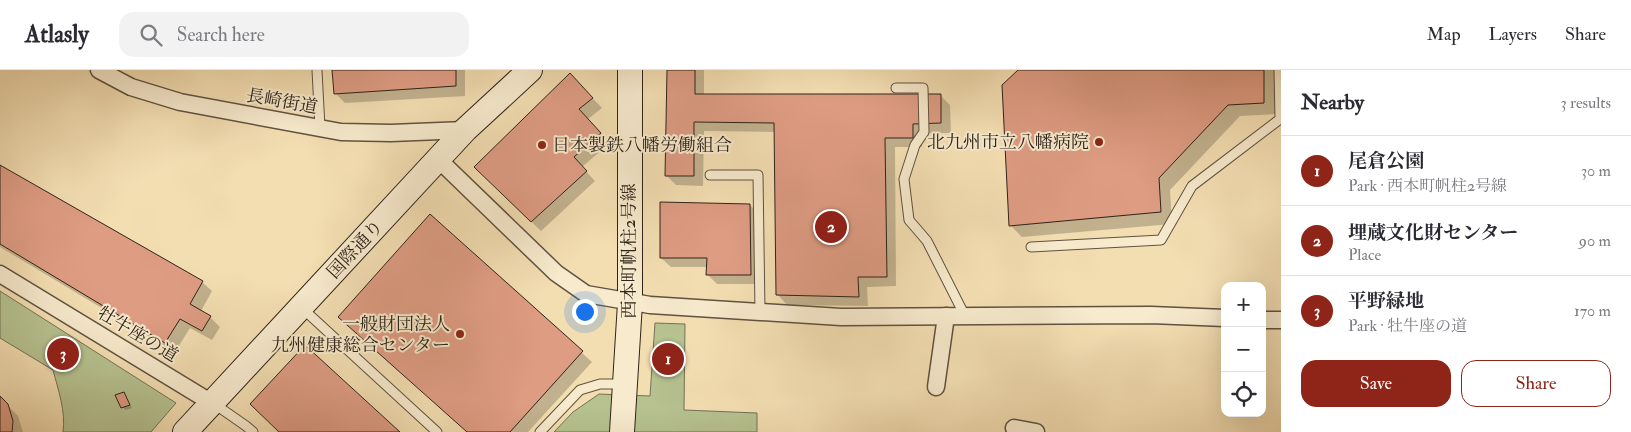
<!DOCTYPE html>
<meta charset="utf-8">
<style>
:root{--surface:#fff;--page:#f2f2f3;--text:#2b2b33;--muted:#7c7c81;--line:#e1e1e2;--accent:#8f2418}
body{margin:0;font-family:"IM FELL Double Pica","Noto Serif JP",serif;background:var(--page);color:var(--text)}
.controls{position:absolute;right:15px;bottom:15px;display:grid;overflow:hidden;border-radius:10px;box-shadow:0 5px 20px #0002}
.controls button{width:45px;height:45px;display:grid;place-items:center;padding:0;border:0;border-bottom:1px solid var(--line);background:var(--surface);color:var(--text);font:25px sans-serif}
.you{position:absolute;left:584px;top:241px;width:18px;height:18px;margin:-12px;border:4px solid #fff;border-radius:50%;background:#1a73e8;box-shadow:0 0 0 8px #1a73e833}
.badge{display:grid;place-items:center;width:32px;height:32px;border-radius:50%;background:var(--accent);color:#fff;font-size:16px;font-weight:700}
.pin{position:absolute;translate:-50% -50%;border:2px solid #fff;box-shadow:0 1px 5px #0006}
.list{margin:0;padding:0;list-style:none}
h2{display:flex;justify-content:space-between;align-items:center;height:65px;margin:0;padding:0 20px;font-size:21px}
h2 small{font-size:16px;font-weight:400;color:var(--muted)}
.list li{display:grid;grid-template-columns:32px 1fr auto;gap:15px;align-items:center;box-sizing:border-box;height:70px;padding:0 20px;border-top:1px solid var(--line)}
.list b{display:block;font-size:19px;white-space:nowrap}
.list p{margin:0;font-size:16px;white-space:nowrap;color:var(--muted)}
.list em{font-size:16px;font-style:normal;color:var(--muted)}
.actions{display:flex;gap:10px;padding:15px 20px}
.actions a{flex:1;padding:11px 0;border:1px solid var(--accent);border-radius:15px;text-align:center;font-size:18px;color:var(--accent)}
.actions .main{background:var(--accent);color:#fff}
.icon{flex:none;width:28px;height:28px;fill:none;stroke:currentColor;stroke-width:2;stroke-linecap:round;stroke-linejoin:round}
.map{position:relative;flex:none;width:1281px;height:362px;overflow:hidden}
header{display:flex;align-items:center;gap:30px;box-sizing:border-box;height:70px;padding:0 25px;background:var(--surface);border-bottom:1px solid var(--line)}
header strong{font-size:24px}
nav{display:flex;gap:28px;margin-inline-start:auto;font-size:18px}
.search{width:350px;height:45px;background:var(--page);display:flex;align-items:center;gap:12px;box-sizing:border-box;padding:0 18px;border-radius:15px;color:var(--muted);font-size:19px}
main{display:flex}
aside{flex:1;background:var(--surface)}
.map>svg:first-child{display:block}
.green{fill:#b6c290;stroke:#727255}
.shadow{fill:#0003}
.building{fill:#de9c83;stroke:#2e231a}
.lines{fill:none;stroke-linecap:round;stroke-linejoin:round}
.lane-casing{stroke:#5f5240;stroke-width:11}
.street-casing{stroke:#5f5240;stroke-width:19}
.secondary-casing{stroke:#2e231a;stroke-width:26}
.lane{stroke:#f7eacd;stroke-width:9}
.street{stroke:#f7eacd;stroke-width:16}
.secondary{stroke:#f7eacd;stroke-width:24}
.poi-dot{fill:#8f2418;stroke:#f7eacd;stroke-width:2}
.labels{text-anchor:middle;stroke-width:4;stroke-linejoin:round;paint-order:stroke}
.street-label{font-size:18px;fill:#2e231a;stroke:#f7eacd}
.poi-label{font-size:18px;fill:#2e231a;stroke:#f7eacd;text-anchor:end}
</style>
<header>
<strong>Atlasly</strong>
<div class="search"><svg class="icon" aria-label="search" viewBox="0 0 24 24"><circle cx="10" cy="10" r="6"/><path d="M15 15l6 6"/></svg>Search here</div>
<nav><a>Map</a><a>Layers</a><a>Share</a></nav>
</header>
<main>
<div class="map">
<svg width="1281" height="362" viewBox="0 0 1281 362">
<rect width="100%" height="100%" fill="#f3deb2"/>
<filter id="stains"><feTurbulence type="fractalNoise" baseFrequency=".004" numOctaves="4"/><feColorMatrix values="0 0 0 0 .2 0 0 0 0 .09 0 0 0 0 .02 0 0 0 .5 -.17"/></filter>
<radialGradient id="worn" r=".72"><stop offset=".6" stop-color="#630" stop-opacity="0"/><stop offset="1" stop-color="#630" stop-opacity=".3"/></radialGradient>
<!-- green -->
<g class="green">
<path d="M 0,221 L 176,333 L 151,362 L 63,362 C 66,342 58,319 53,300 L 0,268 Z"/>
<path d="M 655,253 L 685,254 L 684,340 L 757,343 L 757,362 L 554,362 L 573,342 L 599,324 L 650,326 Z"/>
</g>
<!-- shadow -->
<g class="shadow">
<path d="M 334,0 L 465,0 L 465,26 L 345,33 L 335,23 Z"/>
<path d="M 668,0 L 704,0 L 704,25 L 940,25 L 950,35 L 951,63 L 922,63 L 922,77 L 895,77 L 896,216 L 867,217 L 868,236 L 787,235 L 778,225 L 776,62 L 704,61 L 703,116 L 676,115 L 666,105 Z"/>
<path d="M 1019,0 L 1274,0 L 1275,44 L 1240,46 L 1170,120 L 1172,154 L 1022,167 L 1010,155 Z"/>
<path d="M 579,14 L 602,38 L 588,49 L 610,73 L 582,97 L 595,111 L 541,161 L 476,97 Z"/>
<path d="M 0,96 L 202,212 L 212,221 L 201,241 L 210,247 L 220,257 L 212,270 L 190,258 L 175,282 L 0,177 Z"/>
<path d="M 750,135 L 760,145 L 760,214 L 717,214 L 707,204 L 708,197 L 671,197 L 661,188 Z"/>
<path d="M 430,146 L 592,292 L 528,362 L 467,362 Z"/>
<path d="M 124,323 L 132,338 L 125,340 L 116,325 Z"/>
<path d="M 0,328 L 18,346 L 23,362 L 0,362 Z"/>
</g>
<!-- building -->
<g class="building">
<path d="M 332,0 L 456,0 L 456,16 L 334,24 Z"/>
<path d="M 667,0 L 695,0 L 695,24 L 941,24 L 941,53 L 913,54 L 913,68 L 885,68 L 887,207 L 858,207 L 859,227 L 776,225 L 774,53 L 694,52 L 694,106 L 665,106 Z"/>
<path d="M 1018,0 L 1264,0 L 1264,33 L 1228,35 L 1159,108 L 1161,142 L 1009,156 L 1002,15 Z"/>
<path d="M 570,3 L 593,28 L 579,39 L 601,63 L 574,87 L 587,101 L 531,152 L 474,97 Z"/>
<path d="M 0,95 L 203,211 L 190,234 L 211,246 L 202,261 L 180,249 L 165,273 L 0,174 Z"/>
<path d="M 660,132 L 750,134 L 751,205 L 706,205 L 707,188 L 660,188 Z"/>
<path d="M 430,144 L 583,281 L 510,362 L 467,362 L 338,247 Z"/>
<path d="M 305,275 L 400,362 L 279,362 L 250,334 Z"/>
<path d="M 124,322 L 130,335 L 121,338 L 115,325 Z"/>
<path d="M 0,326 L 8,334 L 13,351 L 12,362 L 0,362 Z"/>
</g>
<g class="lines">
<defs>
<g id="lane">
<path d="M 317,0 L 320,58"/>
<path d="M 896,18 L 923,18 L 924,62 L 915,75 L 904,109 L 909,150 L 927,171 L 965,246"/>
<path d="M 710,105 L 758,105 L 760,242"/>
<path d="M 1031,177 L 1161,170 L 1192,116 L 1280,49 L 1279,0"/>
<path d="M 302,238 L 437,362"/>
<path d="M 213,333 L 246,356 L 253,362"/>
<path d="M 540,362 L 580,320 L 600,314 L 623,314"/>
</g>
<g id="street">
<path d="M 99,0 L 131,17 L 180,32 L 341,62 L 391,63 L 465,60"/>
<path d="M 438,89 L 556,203 L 586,224 L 650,235 L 841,247 L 1151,245 L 1225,248"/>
<path d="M 0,204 L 212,333"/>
<path d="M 1262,250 L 1281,250"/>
<path d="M 936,317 L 946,246"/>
<path d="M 1014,358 L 1036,362"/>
</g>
<g id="secondary">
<path d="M 185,362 L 465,60 L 530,0"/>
<path d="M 622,362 L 630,233 L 630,0"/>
</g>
</defs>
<!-- lane casing -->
<use href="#lane" class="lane-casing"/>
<!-- street casing -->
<use href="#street" class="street-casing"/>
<!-- secondary casing -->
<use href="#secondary" class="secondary-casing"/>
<!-- lane -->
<use href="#lane" class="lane"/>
<!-- street -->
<use href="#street" class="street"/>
<!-- secondary -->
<use href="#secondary" class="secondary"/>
</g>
<!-- markers -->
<g class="poi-dot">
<circle cx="1099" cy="72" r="5"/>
<circle cx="542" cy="75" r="5"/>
<circle cx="460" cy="264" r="5"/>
</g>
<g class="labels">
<!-- street labels -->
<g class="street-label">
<text transform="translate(282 31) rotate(10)" y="6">長崎街道</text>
<text transform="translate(355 179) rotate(-47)" y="6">国際通り</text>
<text transform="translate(629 181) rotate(-90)" y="6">西本町帆柱2号線</text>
<text transform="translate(138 264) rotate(31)" y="6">牡牛座の道</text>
</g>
<!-- poi labels -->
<g class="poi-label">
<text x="1089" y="78">北九州市立八幡病院</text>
<text x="552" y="81" text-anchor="start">日本製鉄八幡労働組合</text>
<text x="450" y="260">一般財団法人<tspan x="450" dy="21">九州健康総合センター</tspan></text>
</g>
</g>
<rect width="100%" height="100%" filter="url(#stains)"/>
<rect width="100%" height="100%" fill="url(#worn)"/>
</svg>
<div class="controls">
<button>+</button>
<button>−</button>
<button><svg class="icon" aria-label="locate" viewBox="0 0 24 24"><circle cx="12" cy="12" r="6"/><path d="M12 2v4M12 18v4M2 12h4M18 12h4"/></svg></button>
</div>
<div class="you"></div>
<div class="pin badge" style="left:668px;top:289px">1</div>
<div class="pin badge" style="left:831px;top:157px">2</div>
<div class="pin badge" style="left:63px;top:284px">3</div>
</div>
<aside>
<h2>Nearby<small>3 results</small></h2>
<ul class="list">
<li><span class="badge">1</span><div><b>尾倉公園</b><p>Park · 西本町帆柱2号線</p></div><em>30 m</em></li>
<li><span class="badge">2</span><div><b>埋蔵文化財センター</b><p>Place</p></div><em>90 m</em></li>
<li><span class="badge">3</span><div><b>平野緑地</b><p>Park · 牡牛座の道</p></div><em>170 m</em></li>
</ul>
<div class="actions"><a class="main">Save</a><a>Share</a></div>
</aside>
</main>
